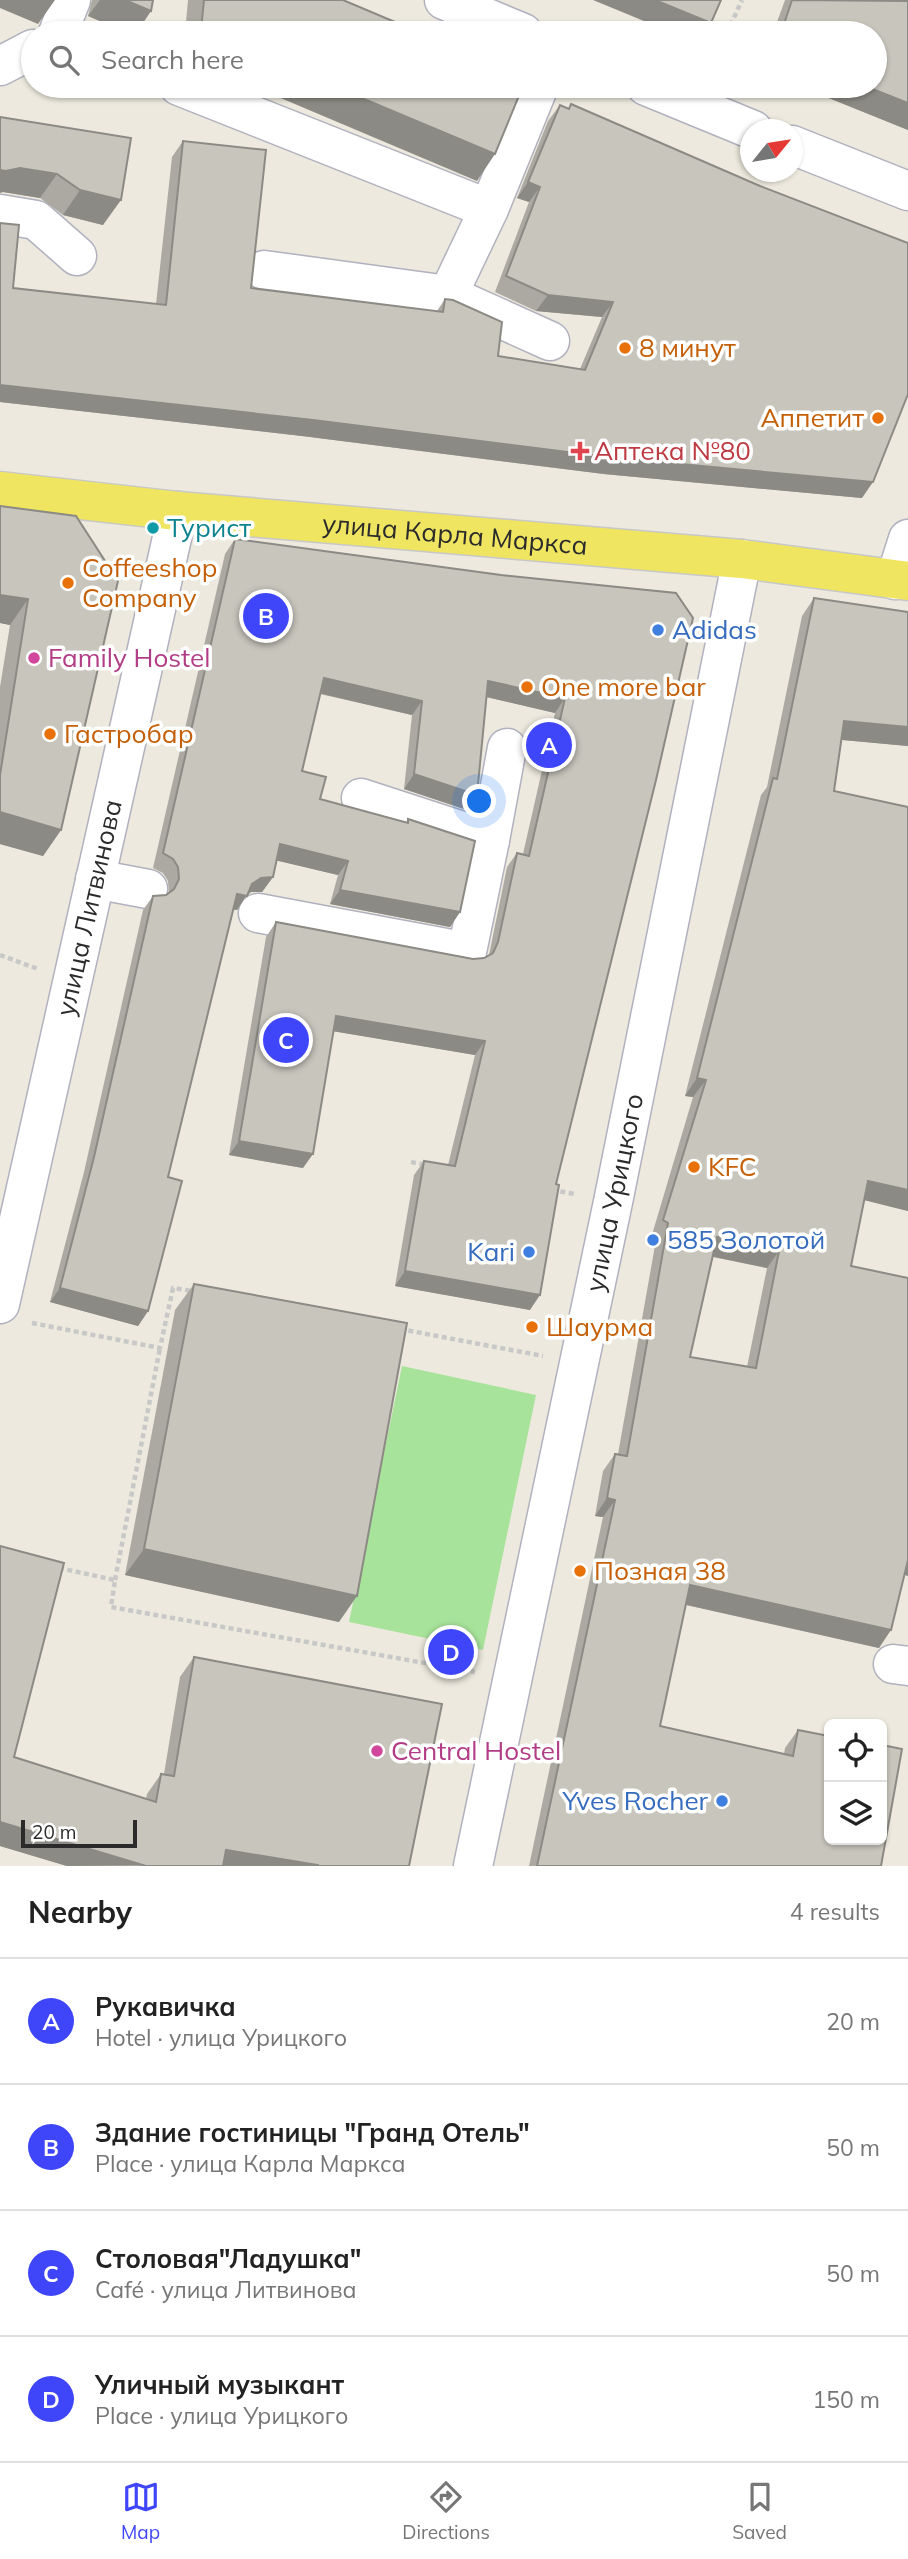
<!DOCTYPE html>
<meta charset="utf-8">
<style>
:root{--surface:#fff;--page:#f6f6f6;--text:#222;--muted:#767676;--line:#e0e0e0;--accent:#3f45f8}
body{margin:0;font-family:Mulish,sans-serif;background:var(--page);color:var(--text)}
.controls{position:absolute;right:21px;bottom:21px;display:grid;overflow:hidden;border-radius:10px;box-shadow:0 2px 5px #0004}
.controls button{width:63px;height:63px;display:grid;place-items:center;padding:0;border:0;border-bottom:2px solid var(--line);background:var(--surface);color:var(--text);font:35px sans-serif}
.compass{position:absolute;left:740px;top:119px;width:63px;height:63px;border-radius:50%;background:var(--surface);box-shadow:0 2px 5px #0004;rotate:60deg}
.scale{position:absolute;left:21px;bottom:18px;width:116px;box-sizing:border-box;padding-left:7px;border:4px solid #2b2b2b;border-top:0;font-size:19px;line-height:24px;white-space:nowrap;color:#2b2b2b;-webkit-text-stroke:5px #fff;paint-order:stroke}
.you{position:absolute;left:480px;top:802px;width:24px;height:24px;margin:-18px;border:5px solid #fff;border-radius:50%;background:#1a73e8;box-shadow:0 0 0 10px #1a73e833}
.badge{display:grid;place-items:center;width:46px;height:46px;border-radius:50%;background:var(--accent);color:#fff;font-size:23px;font-weight:700}
.pin{position:absolute;translate:-50% -50%;border:4px solid #fff;box-shadow:0 2px 7px #0006}
.list{margin:0;padding:0;list-style:none}
h2{display:flex;justify-content:space-between;align-items:center;height:91px;margin:0;padding:0 28px;font-size:30px}
h2 small{font-size:23px;font-weight:400;color:var(--muted)}
.list li{display:grid;grid-template-columns:46px 1fr auto;gap:21px;align-items:center;box-sizing:border-box;height:126px;padding:0 28px;border-top:2px solid var(--line)}
.list b{display:block;font-size:26px;white-space:nowrap}
.list p{margin:0;font-size:23px;white-space:nowrap;color:var(--muted)}
.list em{font-size:23px;font-style:normal;color:var(--muted)}
.icon{flex:none;width:38px;height:38px;fill:none;stroke:currentColor;stroke-width:2;stroke-linecap:round;stroke-linejoin:round}
.map{position:relative;flex:none;width:908px;height:1866px;overflow:hidden}
.search{position:absolute;background:var(--surface);box-shadow:0 2px 5px #0004;left:21px;right:21px;top:21px;height:77px;display:flex;align-items:center;gap:18px;box-sizing:border-box;padding:0 24px;border-radius:38px;color:var(--muted);font-size:26px}
.sheet{height:595px;background:var(--surface)}
nav{display:flex;justify-content:space-around;align-items:center;box-sizing:border-box;height:98px;border-top:2px solid var(--line);background:var(--surface);font-size:19px;color:var(--muted)}
nav a{display:grid;justify-items:center;gap:4px}
nav .on{color:var(--accent)}
.map>svg:first-child{display:block}
.green{fill:#a8e39b}
.lines{fill:none;stroke-linecap:round;stroke-linejoin:round}
.minor-casing{stroke:#b1b1bf;stroke-width:41}
.major-casing{stroke:#c8c8c8;stroke-width:41}
.path{stroke:#c8c8c8;stroke-width:4.5;stroke-dasharray:5 3.5;stroke-linecap:butt}
.minor{stroke:#fff;stroke-width:38}
.major{stroke:#efe560;stroke-width:38}
.wall{fill:#aca9a3;fill-rule:evenodd}
.shaded-wall{fill:#8c8a84}
.building{fill:#c8c5bd;stroke:#8c8a84;stroke-width:2;fill-rule:evenodd}
.food-dot{fill:#e8710a;stroke:#fff;stroke-width:2.5}
.health-dot{fill:#e0444e;stroke:#fff;stroke-width:2.5}
.culture-dot{fill:#0f9aa8;stroke:#fff;stroke-width:2.5}
.shop-dot{fill:#3f7fe0;stroke:#fff;stroke-width:2.5}
.hotel-dot{fill:#d1479c;stroke:#fff;stroke-width:2.5}
.labels{text-anchor:middle;stroke-width:7;stroke-linejoin:round;paint-order:stroke}
.food-label{font-size:26px;fill:#c56008;stroke:#fff;text-anchor:start}
.health-label{font-size:26px;fill:#be3a42;stroke:#fff;text-anchor:start}
.culture-label{font-size:26px;fill:#0d838f;stroke:#fff;text-anchor:start}
.street-label{font-size:26px;fill:#2b2b2b;stroke:#fff}
.shop-label{font-size:26px;fill:#366cbe;stroke:#fff;text-anchor:start}
.hotel-label{font-size:26px;fill:#b23c85;stroke:#fff;text-anchor:start}
</style>
<div class="map">
<svg width="908" height="1866" viewBox="0 0 908 1866">
<rect width="100%" height="100%" fill="#ede9de"/>
<!-- green -->
<path class="green" d="M 402,1366 L 536,1395 L 483,1650 L 349,1622 Z"/>
<g class="lines">
<defs>
<g id="minor">
<path d="M 444,0 L 523,33"/>
<path d="M 58,33 L 71,0"/>
<path d="M 0,66 L 33,49"/>
<path d="M 179,86 L 489,209 L 539,86"/>
<path d="M 646,86 L 753,130"/>
<path d="M 792,145 L 908,191"/>
<path d="M 489,209 L 448,295 L 550,341"/>
<path d="M 0,214 L 36,220 L 77,256"/>
<path d="M 264,270 L 448,295"/>
<path d="M 895,580 L 908,539"/>
<path d="M 361,798 L 490,840 L 507,748"/>
<path d="M 95,879 L 148,889"/>
<path d="M 258,913 L 467,952 L 490,840"/>
<path id="s1" d="M 0,1304 L 178,511"/>
<path d="M 893,1664 L 908,1666"/>
<path id="s2" d="M 473,1866 L 613,1202 L 742,559"/>
</g>
<g id="major">
<path id="s3" d="M 0,491 L 178,511 L 742,559 L 908,581"/>
</g>
</defs>
<!-- minor casing -->
<use href="#minor" class="minor-casing"/>
<!-- major casing -->
<use href="#major" class="major-casing"/>
<!-- path -->
<g class="path">
<path d="M 727,33 L 742,0"/>
<path d="M 0,955 L 38,969"/>
<path d="M 411,1162 L 427,1165"/>
<path d="M 552,1190 L 575,1194"/>
<path d="M 32,1323 L 160,1348 L 173,1288 L 192,1291"/>
<path d="M 400,1329 L 543,1356"/>
<path d="M 59,1568 L 115,1580 L 111,1607 L 475,1672"/>
<path d="M 115,1580 L 160,1348"/>
</g>
<!-- minor -->
<use href="#minor" class="minor"/>
<!-- major -->
<use href="#major" class="major"/>
</g>
<!-- wall -->
<g class="wall">
<path d="M 92,0 L 153,0 L 151,11 L 136,33 L 128,33 L 88,16 Z"/>
<path d="M 188,0 L 343,0 L 421,33 L 185,33 Z"/>
<path d="M 785,0 L 906,0 L 908,130 L 799,86 L 875,86 L 875,33 L 773,33 Z"/>
<path d="M 571,104 L 862,498 L 604,474 L 302,436 L 0,402 L 0,223 L 13,288 L 156,304 L 172,157 L 183,141 L 251,288 L 437,311 L 445,299 L 498,356 L 580,369 L 602,317 L 536,311 L 495,292 L 529,202 L 517,198 L 548,121 L 560,105 L 568,109 Z"/>
<path d="M 131,138 L 103,225 L 63,215 L 40,198 L 3,192 Z"/>
<path d="M 0,506 L 76,516 L 61,830 L 43,856 L 0,844 L 0,687 L 10,625 L 0,623 Z"/>
<path d="M 235,539 L 501,575 L 676,593 L 556,1184 L 530,1310 L 395,1286 L 414,1175 L 424,1161 L 448,1165 L 475,1055 L 333,1031 L 303,1168 L 229,1155 L 266,937 L 276,922 L 473,959 L 484,958 L 489,955 L 507,867 L 517,853 L 523,854 L 555,713 L 486,697 L 467,810 L 404,789 L 412,715 L 320,694 L 302,771 L 320,799 L 406,822 L 408,819 L 460,912 L 450,927 L 330,904 L 338,875 L 276,860 L 273,877 L 262,892 L 251,892 L 247,895 L 237,910 L 233,910 L 168,1177 L 148,1311 L 138,1326 L 50,1302 L 84,1172 L 143,910 L 153,896 L 166,895 L 169,893 L 168,881 L 163,873 L 153,868 L 225,554 Z"/>
<path d="M 814,598 L 908,612 L 908,746 L 842,740 L 834,791 L 908,807 L 908,1211 L 864,1200 L 851,1266 L 904,1575 L 879,1648 L 686,1605 L 660,1726 L 784,1754 L 785,1748 L 798,1730 L 881,1866 L 529,1866 L 603,1517 L 595,1516 L 603,1471 L 615,1454 L 618,1454 L 656,1240 L 651,1238 L 693,1097 L 685,1096 L 761,795 L 767,787 L 802,616 ZM 713,1257 L 767,1268 L 747,1367 L 690,1357 Z"/>
<path d="M 194,1284 L 339,1622 L 125,1575 L 175,1310 Z"/>
<path d="M 194,1657 L 409,1866 L 67,1866 L 0,1846 L 14,1757 L 146,1799 L 147,1794 L 161,1774 L 164,1774 L 180,1677 Z"/>
</g>
<!-- shaded-wall -->
<g class="shaded-wall">
<path d="M 0,0 L 55,0 L 38,24 L 0,8 Z"/>
<path d="M 100,0 L 125,0 L 151,11 L 136,33 L 128,33 L 88,16 Z"/>
<path d="M 593,0 L 655,0 L 711,23 L 704,33 L 673,33 Z"/>
<path d="M 252,86 L 333,86 L 495,154 L 477,181 Z"/>
<path d="M 799,86 L 865,86 L 908,103 L 908,130 Z"/>
<path d="M 20,168 L 57,174 L 40,198 L 3,192 L 0,193 L 0,170 Z"/>
<path d="M 528,182 L 540,187 L 529,202 L 517,198 Z"/>
<path d="M 80,190 L 121,200 L 103,225 L 63,215 Z"/>
<path d="M 548,295 L 613,302 L 602,317 L 536,311 Z"/>
<path d="M 0,385 L 873,482 L 862,498 L 604,474 L 302,436 L 0,402 Z"/>
<path d="M 0,595 L 28,599 L 10,625 L 0,623 Z"/>
<path d="M 324,678 L 422,701 L 412,715 L 314,692 Z"/>
<path d="M 488,681 L 565,698 L 555,713 L 478,695 Z"/>
<path d="M 844,721 L 908,727 L 908,746 L 832,739 Z"/>
<path d="M 414,774 L 477,795 L 467,810 L 404,789 Z"/>
<path d="M 0,812 L 61,830 L 43,856 L 0,844 Z"/>
<path d="M 280,844 L 348,861 L 338,875 L 270,859 Z"/>
<path d="M 273,877 L 262,892 L 251,892 L 246,896 L 237,910 L 227,908 L 237,894 L 261,878 Z"/>
<path d="M 340,890 L 460,912 L 450,927 L 330,904 Z"/>
<path d="M 336,1016 L 485,1041 L 475,1055 L 326,1030 Z"/>
<path d="M 697,1078 L 706,1080 L 693,1097 L 685,1096 Z"/>
<path d="M 239,1141 L 313,1154 L 303,1168 L 229,1155 Z"/>
<path d="M 868,1181 L 908,1190 L 908,1211 L 856,1198 Z"/>
<path d="M 717,1237 L 779,1251 L 767,1268 L 705,1255 Z"/>
<path d="M 405,1271 L 540,1295 L 530,1310 L 395,1286 Z"/>
<path d="M 60,1288 L 148,1311 L 138,1326 L 50,1302 Z"/>
<path d="M 607,1498 L 615,1500 L 603,1517 L 595,1516 Z"/>
<path d="M 144,1549 L 357,1596 L 339,1622 L 125,1575 Z"/>
<path d="M 908,1557 L 908,1576 L 897,1573 Z"/>
<path d="M 690,1585 L 891,1630 L 879,1648 L 678,1603 Z"/>
<path d="M 0,1822 L 146,1865 L 67,1866 L 0,1846 Z"/>
<path d="M 226,1850 L 318,1865 L 318,1866 L 214,1866 Z"/>
</g>
<!-- building -->
<g class="building">
<path d="M 125,0 L 153,0 L 151,11 Z"/>
<path d="M 204,0 L 343,0 L 421,33 L 208,33 L 201,30 Z"/>
<path d="M 655,0 L 721,0 L 711,23 Z"/>
<path d="M 792,0 L 908,1 L 908,103 L 865,86 L 875,86 L 875,33 L 781,33 Z"/>
<path d="M 333,86 L 523,86 L 495,154 Z"/>
<path d="M 571,104 L 760,186 L 908,243 L 908,394 L 873,482 L 615,458 L 313,420 L 0,385 L 0,223 L 19,225 L 13,288 L 166,305 L 183,141 L 266,150 L 251,288 L 443,312 L 445,299 L 453,300 L 502,322 L 498,356 L 585,370 L 613,302 L 548,295 L 506,276 L 540,187 L 528,182 L 560,105 L 569,109 Z"/>
<path d="M 0,117 L 131,138 L 121,200 L 80,190 L 57,174 L 20,168 L 6,171 L 0,170 Z"/>
<path d="M 0,506 L 76,516 L 118,581 L 61,830 L 0,812 L 0,775 L 28,599 L 0,595 Z"/>
<path d="M 235,539 L 501,575 L 676,593 L 693,618 L 656,780 L 556,1184 L 559,1185 L 540,1295 L 405,1271 L 424,1161 L 455,1166 L 485,1041 L 336,1016 L 313,1154 L 239,1141 L 276,922 L 473,959 L 484,958 L 493,953 L 498,942 L 517,853 L 529,856 L 565,698 L 488,681 L 477,795 L 414,774 L 422,701 L 324,678 L 302,771 L 326,777 L 320,799 L 408,823 L 408,819 L 475,841 L 460,912 L 340,890 L 348,861 L 280,844 L 273,877 L 261,878 L 252,884 L 247,896 L 237,894 L 168,1177 L 182,1181 L 148,1311 L 60,1288 L 94,1157 L 153,896 L 166,895 L 174,889 L 179,879 L 178,867 L 173,859 L 163,853 Z"/>
<path d="M 814,598 L 908,612 L 908,727 L 844,721 L 834,791 L 908,807 L 908,1190 L 868,1181 L 851,1266 L 908,1278 L 908,1560 L 891,1630 L 690,1585 L 660,1726 L 793,1756 L 798,1730 L 829,1736 L 829,1840 L 882,1840 L 882,1745 L 902,1749 L 881,1866 L 537,1866 L 615,1500 L 607,1498 L 615,1454 L 627,1456 L 668,1223 L 663,1220 L 706,1080 L 697,1078 L 773,778 L 777,779 ZM 717,1237 L 779,1251 L 756,1368 L 690,1357 Z"/>
<path d="M 194,1284 L 407,1323 L 357,1596 L 144,1549 Z"/>
<path d="M 0,1546 L 64,1563 L 14,1757 L 156,1802 L 161,1774 L 174,1776 L 194,1657 L 442,1704 L 409,1866 L 318,1866 L 318,1865 L 226,1850 L 223,1866 L 146,1866 L 0,1822 Z"/>
</g>
<!-- markers -->
<g class="food-dot">
<circle cx="625" cy="348" r="7"/>
<circle cx="878" cy="418" r="7"/>
<circle cx="68" cy="583" r="7"/>
<circle cx="527" cy="687" r="7"/>
<circle cx="50" cy="734" r="7"/>
<circle cx="694" cy="1167" r="7"/>
<circle cx="532" cy="1327" r="7"/>
<circle cx="580" cy="1571" r="7"/>
</g>
<path class="health-dot" d="M576.5 440.5h7v7h7v7h-7v7h-7v-7h-7v-7h7z"/>
<circle class="culture-dot" cx="153" cy="528" r="7"/>
<g class="shop-dot">
<circle cx="658" cy="630" r="7"/>
<circle cx="653" cy="1240" r="7"/>
<circle cx="529" cy="1252" r="7"/>
<circle cx="722" cy="1801" r="7"/>
</g>
<g class="hotel-dot">
<circle cx="34" cy="658" r="7"/>
<circle cx="377" cy="1751" r="7"/>
</g>
<g class="labels">
<!-- food labels -->
<g class="food-label">
<text x="639" y="357">8 минут</text>
<text x="864" y="427" text-anchor="end">Аппетит</text>
<text x="82" y="577">Coffeeshop<tspan x="82" dy="30">Company</tspan></text>
<text x="541" y="696">One more bar</text>
<text x="64" y="743">Гастробар</text>
<text x="708" y="1176">KFC</text>
<text x="546" y="1336">Шаурма</text>
<text x="594" y="1580">Позная 38</text>
</g>
<!-- health labels -->
<g class="health-label">
<text x="594" y="460">Аптека №80</text>
</g>
<!-- culture labels -->
<g class="culture-label">
<text x="167" y="537">Турист</text>
</g>
<!-- street labels -->
<g class="street-label">
<text dy="9" stroke="none"><textPath href="#s3" startOffset="457">улица Карла Маркса</textPath></text>
<text dy="9" stroke="none"><textPath href="#s1" startOffset="406">улица Литвинова</textPath></text>
<text dy="9" stroke="none"><textPath href="#s2" startOffset="688">улица Урицкого</textPath></text>
</g>
<!-- shop labels -->
<g class="shop-label">
<text x="672" y="639">Adidas</text>
<text x="667" y="1249">585 Золотой</text>
<text x="515" y="1261" text-anchor="end">Kari</text>
<text x="708" y="1810" text-anchor="end">Yves Rocher</text>
</g>
<!-- hotel labels -->
<g class="hotel-label">
<text x="48" y="667">Family Hostel</text>
<text x="391" y="1760">Central Hostel</text>
</g>
</g>
</svg>
<div class="controls">
<button><svg class="icon" aria-label="locate" viewBox="0 0 24 24"><circle cx="12" cy="12" r="6"/><path d="M12 2v4M12 18v4M2 12h4M18 12h4"/></svg></button>
<button><svg class="icon" aria-label="layers" viewBox="0 0 24 24"><path d="M12 4l9 5-9 5-9-5zM3 14l9 5 9-5"/></svg></button>
</div>
<svg class="compass" viewBox="-18 -18 36 36"><path d="M0-13l5 13h-10z" fill="#e53935"/><path d="M0 13l5-13h-10z" fill="#767676"/></svg>
<div class="scale">20 m</div>
<div class="you"></div>
<div class="pin badge" style="left:549px;top:745px">A</div>
<div class="pin badge" style="left:266px;top:616px">B</div>
<div class="pin badge" style="left:286px;top:1040px">C</div>
<div class="pin badge" style="left:451px;top:1652px">D</div>
<div class="search"><svg class="icon" aria-label="search" viewBox="0 0 24 24"><circle cx="10" cy="10" r="6"/><path d="M15 15l6 6"/></svg>Search here</div>
</div>
<section class="sheet">
<h2>Nearby<small>4 results</small></h2>
<ul class="list">
<li><span class="badge">A</span><div><b>Рукавичка</b><p>Hotel · улица Урицкого</p></div><em>20 m</em></li>
<li><span class="badge">B</span><div><b>Здание гостиницы &quot;Гранд Отель&quot;</b><p>Place · улица Карла Маркса</p></div><em>50 m</em></li>
<li><span class="badge">C</span><div><b>Столовая&quot;Ладушка&quot;</b><p>Café · улица Литвинова</p></div><em>50 m</em></li>
<li><span class="badge">D</span><div><b>Уличный музыкант</b><p>Place · улица Урицкого</p></div><em>150 m</em></li>
</ul>
</section>
<nav>
<a class="on"><svg class="icon" aria-label="map" viewBox="0 0 24 24"><path d="M3 6l6-2 6 2 6-2v14l-6 2-6-2-6 2zM9 4v14M15 6v14"/></svg>Map</a>
<a><svg class="icon" aria-label="directions" viewBox="0 0 24 24"><path d="M12 3l9 9-9 9-9-9zM9 14v-3h6M13 9l2 2-2 2"/></svg>Directions</a>
<a><svg class="icon" aria-label="saved" viewBox="0 0 24 24"><path d="M7 4h10v16l-5-4-5 4z"/></svg>Saved</a>
</nav>
